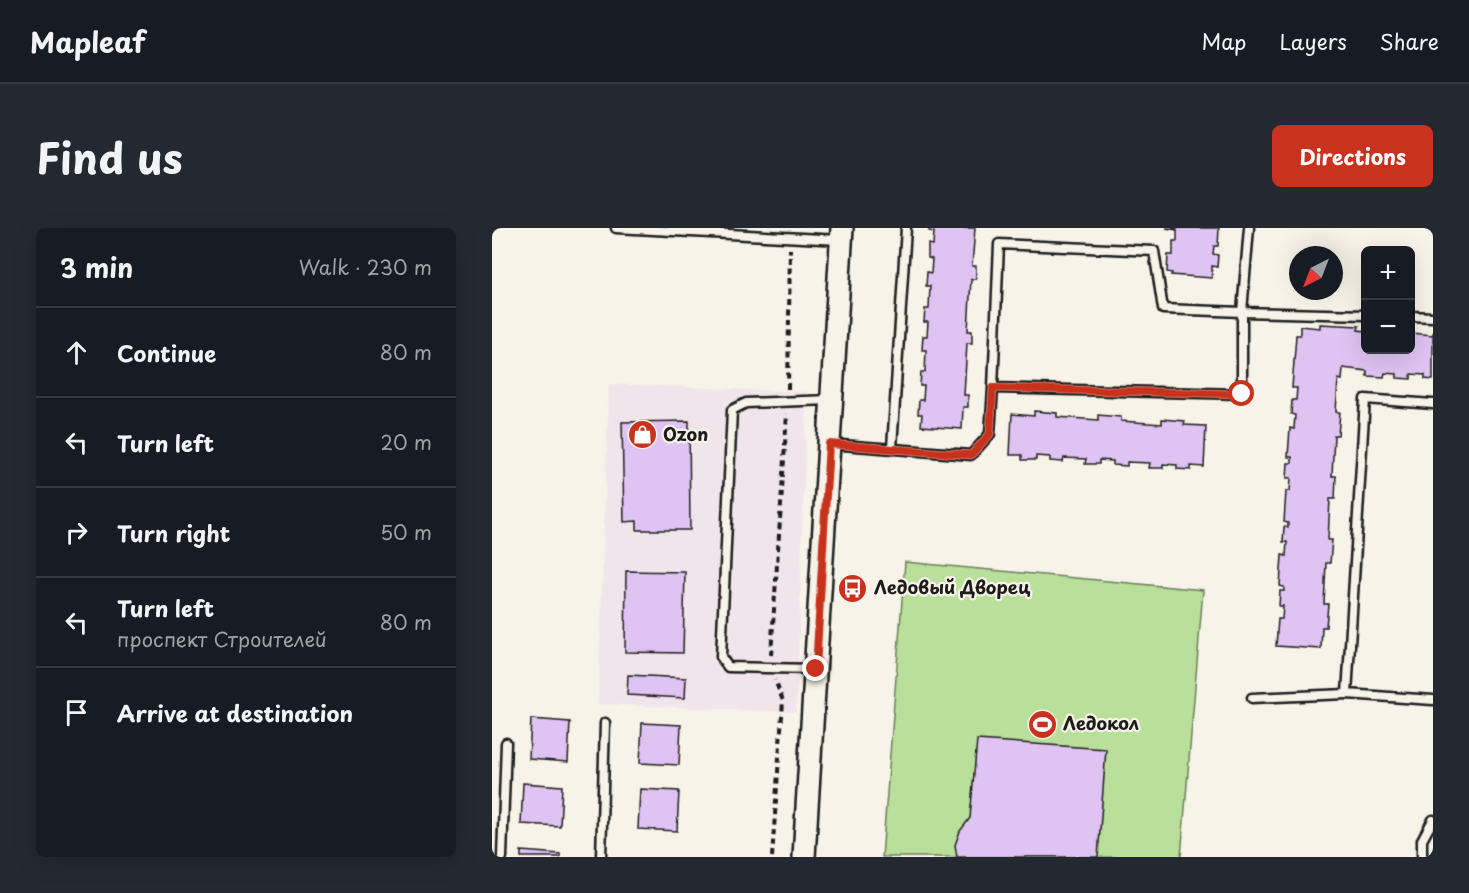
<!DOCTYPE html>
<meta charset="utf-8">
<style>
:root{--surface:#171b24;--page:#242831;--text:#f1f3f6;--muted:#9ea1a6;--line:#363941;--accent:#c8321e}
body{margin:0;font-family:"Playpen Sans",sans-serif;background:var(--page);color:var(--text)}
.controls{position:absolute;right:18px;top:18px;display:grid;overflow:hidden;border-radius:9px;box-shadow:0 6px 24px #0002}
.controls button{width:54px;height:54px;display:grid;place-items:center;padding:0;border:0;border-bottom:2px solid var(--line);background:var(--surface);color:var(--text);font:30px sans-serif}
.compass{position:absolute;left:797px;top:18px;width:54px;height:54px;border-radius:50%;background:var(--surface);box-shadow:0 6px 24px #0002;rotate:222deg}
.stop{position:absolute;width:18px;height:18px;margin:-14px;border:4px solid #c8321e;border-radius:50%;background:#fff}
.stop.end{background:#c8321e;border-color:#fff;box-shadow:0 2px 6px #0008}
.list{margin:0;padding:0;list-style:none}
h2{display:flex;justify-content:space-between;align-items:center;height:78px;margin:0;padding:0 24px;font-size:26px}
h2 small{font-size:20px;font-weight:400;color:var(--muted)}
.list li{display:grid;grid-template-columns:39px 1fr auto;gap:18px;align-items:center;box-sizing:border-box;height:90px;padding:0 24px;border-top:2px solid var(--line)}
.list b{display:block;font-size:22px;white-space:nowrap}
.list p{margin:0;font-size:20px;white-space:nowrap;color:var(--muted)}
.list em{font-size:20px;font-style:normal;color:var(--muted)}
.icon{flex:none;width:33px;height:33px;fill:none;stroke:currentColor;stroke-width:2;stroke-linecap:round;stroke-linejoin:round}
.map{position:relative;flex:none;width:941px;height:629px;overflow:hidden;border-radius:9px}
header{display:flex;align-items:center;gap:36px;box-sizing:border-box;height:84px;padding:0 30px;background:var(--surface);border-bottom:2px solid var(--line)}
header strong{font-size:28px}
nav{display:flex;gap:33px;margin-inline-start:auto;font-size:21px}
.intro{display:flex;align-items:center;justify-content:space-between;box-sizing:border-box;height:144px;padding:0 36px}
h1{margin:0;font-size:42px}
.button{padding:15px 27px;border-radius:9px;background:var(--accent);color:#fff;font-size:21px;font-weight:700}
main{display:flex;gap:36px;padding:0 36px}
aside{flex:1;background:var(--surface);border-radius:9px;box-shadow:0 6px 24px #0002}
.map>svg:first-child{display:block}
.built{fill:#f0e5eb}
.green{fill:#b9df9a;stroke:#6a7e5b;stroke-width:1.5}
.building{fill:#dfc3f2;stroke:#1c1c1c;stroke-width:1.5}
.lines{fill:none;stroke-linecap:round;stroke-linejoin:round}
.service-casing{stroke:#1c1c1c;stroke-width:13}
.tertiary-casing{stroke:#1c1c1c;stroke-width:26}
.path{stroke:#1c1c1c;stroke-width:4;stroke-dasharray:6 4.5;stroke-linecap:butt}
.service{stroke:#f7f3e8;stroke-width:8}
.tertiary{stroke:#f7f3e8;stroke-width:21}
.route{stroke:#c8321e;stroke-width:8}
.labels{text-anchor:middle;stroke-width:4.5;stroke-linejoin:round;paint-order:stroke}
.poi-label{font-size:18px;font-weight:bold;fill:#1c1c1c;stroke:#f7f3e8;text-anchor:start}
</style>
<header>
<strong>Mapleaf</strong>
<nav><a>Map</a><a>Layers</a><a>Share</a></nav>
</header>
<div class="intro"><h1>Find us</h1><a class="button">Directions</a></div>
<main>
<aside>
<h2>3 min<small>Walk · 230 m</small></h2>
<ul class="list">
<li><svg class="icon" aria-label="ahead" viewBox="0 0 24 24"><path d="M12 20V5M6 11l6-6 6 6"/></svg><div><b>Continue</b></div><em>80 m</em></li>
<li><svg class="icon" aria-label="left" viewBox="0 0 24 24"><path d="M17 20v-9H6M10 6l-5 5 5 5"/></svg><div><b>Turn left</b></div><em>20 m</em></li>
<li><svg class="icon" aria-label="right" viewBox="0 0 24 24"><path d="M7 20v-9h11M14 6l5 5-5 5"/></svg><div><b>Turn right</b></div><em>50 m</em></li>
<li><svg class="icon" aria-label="left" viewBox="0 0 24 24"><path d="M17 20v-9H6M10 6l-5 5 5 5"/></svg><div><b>Turn left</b><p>проспект Строителей</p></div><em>80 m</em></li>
<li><svg class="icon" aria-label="arrive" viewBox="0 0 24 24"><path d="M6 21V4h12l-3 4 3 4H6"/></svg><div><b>Arrive at destination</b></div></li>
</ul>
</aside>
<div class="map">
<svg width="941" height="629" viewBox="0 0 941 629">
<rect width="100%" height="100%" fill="#f7f3e8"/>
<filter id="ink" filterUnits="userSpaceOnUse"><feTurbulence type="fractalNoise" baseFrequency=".0167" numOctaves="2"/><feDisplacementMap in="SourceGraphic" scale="12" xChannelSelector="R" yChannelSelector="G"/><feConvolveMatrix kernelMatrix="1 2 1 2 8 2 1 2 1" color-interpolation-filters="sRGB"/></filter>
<g filter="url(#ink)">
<!-- built -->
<path class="built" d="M 117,156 L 315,164 L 304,484 L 106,476 Z"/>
<!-- green -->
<path class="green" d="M 413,334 L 711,362 L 689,629 L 390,629 Z"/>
<!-- building -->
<g class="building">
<path d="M 437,0 L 483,0 L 480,38 L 484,38 L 484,51 L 479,51 L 476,103 L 480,103 L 480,115 L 475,115 L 472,167 L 476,167 L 476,179 L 471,179 L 470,201 L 429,198 L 430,186 L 426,186 L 427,172 L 431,172 L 432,158 L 428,158 L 429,144 L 433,144 L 434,122 L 430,122 L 431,108 L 435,108 L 436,94 L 432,94 L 433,81 L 437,81 L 438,58 L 434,58 L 435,44 L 439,45 L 440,31 L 436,30 L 436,16 L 441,17 L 442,4 L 437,3 Z"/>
<path d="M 674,0 L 727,0 L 726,18 L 722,18 L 721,26 L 726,27 L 725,39 L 720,38 L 720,50 L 679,47 L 680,45 L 675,44 L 676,27 L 681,27 L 681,13 L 685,13 L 685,2 Z"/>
<path d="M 828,96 L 867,98 L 866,102 L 874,103 L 874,122 L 918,122 L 918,105 L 941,107 L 941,104 L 941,152 L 933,151 L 933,147 L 919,146 L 919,151 L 905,150 L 905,146 L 893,145 L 892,149 L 875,148 L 875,143 L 851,140 L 850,152 L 846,151 L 844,184 L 848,184 L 846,207 L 842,207 L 840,248 L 844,248 L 843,271 L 838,271 L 836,312 L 840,312 L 838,335 L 834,335 L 832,376 L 836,376 L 834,399 L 830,399 L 829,421 L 784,418 L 786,391 L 790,391 L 791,378 L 787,378 L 788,363 L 792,363 L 792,359 L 788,358 L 790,327 L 794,328 L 795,314 L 791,314 L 792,299 L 796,299 L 796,295 L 792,294 L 794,263 L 798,263 L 799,250 L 795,250 L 796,235 L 800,235 L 800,229 L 796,229 L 798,200 L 802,201 L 803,187 L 799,186 L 800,172 L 804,172 L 805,160 L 800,160 L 804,107 L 808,107 L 808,98 L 828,100 Z"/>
<path d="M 542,183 L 565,185 L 565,189 L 606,192 L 606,187 L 629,189 L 629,193 L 670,196 L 670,191 L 693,193 L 692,197 L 714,198 L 712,239 L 699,238 L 699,242 L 685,241 L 685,237 L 671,236 L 671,240 L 657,240 L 658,235 L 635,234 L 635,238 L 621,237 L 621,233 L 607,232 L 607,236 L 593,236 L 594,231 L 572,230 L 571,234 L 558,233 L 558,229 L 544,228 L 544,232 L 530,232 L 530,227 L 518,227 L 520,186 L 542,188 Z"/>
<path d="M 197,193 L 198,302 L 145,302 L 145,293 L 132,294 L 130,194 Z"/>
<path d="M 134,343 L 193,344 L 191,425 L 133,424 Z"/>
<path d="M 136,447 L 194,450 L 193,470 L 135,467 Z"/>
<path d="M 39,491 L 78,494 L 76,534 L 37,531 Z"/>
<path d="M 150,495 L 189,497 L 187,537 L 148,535 Z"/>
<path d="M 485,512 L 614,521 L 606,629 L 465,629 L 463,617 L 468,603 L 478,590 Z"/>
<path d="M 31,555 L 70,558 L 68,598 L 29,596 Z"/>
<path d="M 148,561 L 187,563 L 185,603 L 146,601 Z"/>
<path d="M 29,623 L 68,626 L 68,629 L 29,629 Z"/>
</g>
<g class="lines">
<defs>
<g id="service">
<path d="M 124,0 L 348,12"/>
<path d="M 757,0 L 750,84 L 874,87"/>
<path d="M 918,88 L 941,89"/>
<path d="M 941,176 L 873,171 L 855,466 L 941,472"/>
<path d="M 337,216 L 479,227 L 498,206 L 501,160 L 750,166 L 750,84 L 671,81 L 662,23 L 507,16 L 501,160"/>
<path d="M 400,220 L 414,0"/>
<path d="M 322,441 L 236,439 L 229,429 L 240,182 L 254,175 L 339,172"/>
<path d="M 760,470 L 855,466"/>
<path d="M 10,629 L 14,515"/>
<path d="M 109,629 L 113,495"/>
<path d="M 930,629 L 930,612 L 941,592"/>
</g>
<path id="tertiary" d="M 312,629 L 350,0"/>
</defs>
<!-- service casing -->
<use href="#service" class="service-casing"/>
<!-- tertiary casing -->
<use href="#tertiary" class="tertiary-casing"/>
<!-- path -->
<g class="path">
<path d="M 296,161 L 298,21"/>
<path d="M 279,427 L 295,186"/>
<path d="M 280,629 L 291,473 L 283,452"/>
</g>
<!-- service -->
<use href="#service" class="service"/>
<!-- tertiary -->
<use href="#tertiary" class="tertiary"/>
</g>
</g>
<g class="lines" filter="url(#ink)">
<!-- route -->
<path class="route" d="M 324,441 L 337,216 L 479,227 L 498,206 L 501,160 L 750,166"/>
</g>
<!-- icons -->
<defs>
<symbol id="shop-disc" viewBox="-11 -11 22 22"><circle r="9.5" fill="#c8321e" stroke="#f7f3e8"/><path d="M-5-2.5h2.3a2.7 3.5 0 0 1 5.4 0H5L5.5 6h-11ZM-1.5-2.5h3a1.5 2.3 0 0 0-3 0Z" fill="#fff"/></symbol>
<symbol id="bus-disc" viewBox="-11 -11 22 22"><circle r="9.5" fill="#c8321e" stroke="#f7f3e8"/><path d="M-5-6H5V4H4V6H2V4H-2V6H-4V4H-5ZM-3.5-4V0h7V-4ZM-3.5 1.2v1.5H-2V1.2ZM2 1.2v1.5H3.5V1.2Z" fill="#fff"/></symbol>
<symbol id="stadium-disc" viewBox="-11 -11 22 22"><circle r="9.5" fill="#c8321e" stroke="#f7f3e8"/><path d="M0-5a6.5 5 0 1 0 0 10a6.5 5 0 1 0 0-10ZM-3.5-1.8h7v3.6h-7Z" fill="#fff"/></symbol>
</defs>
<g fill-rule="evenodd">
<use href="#shop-disc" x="134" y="190" width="33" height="33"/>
<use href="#bus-disc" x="344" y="344" width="33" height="33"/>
<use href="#stadium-disc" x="534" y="480" width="33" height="33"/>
</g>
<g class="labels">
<!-- poi labels -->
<g class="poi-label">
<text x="171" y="213">Ozon</text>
<text x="382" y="366">Ледовый Дворец</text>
<text x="571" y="502">Ледокол</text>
</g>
</g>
</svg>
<div class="controls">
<button>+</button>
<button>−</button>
</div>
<svg class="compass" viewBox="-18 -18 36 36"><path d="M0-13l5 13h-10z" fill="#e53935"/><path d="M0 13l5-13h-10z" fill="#9ea1a6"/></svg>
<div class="stop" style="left:750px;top:166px"></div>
<div class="stop end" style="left:324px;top:441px"></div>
</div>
</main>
